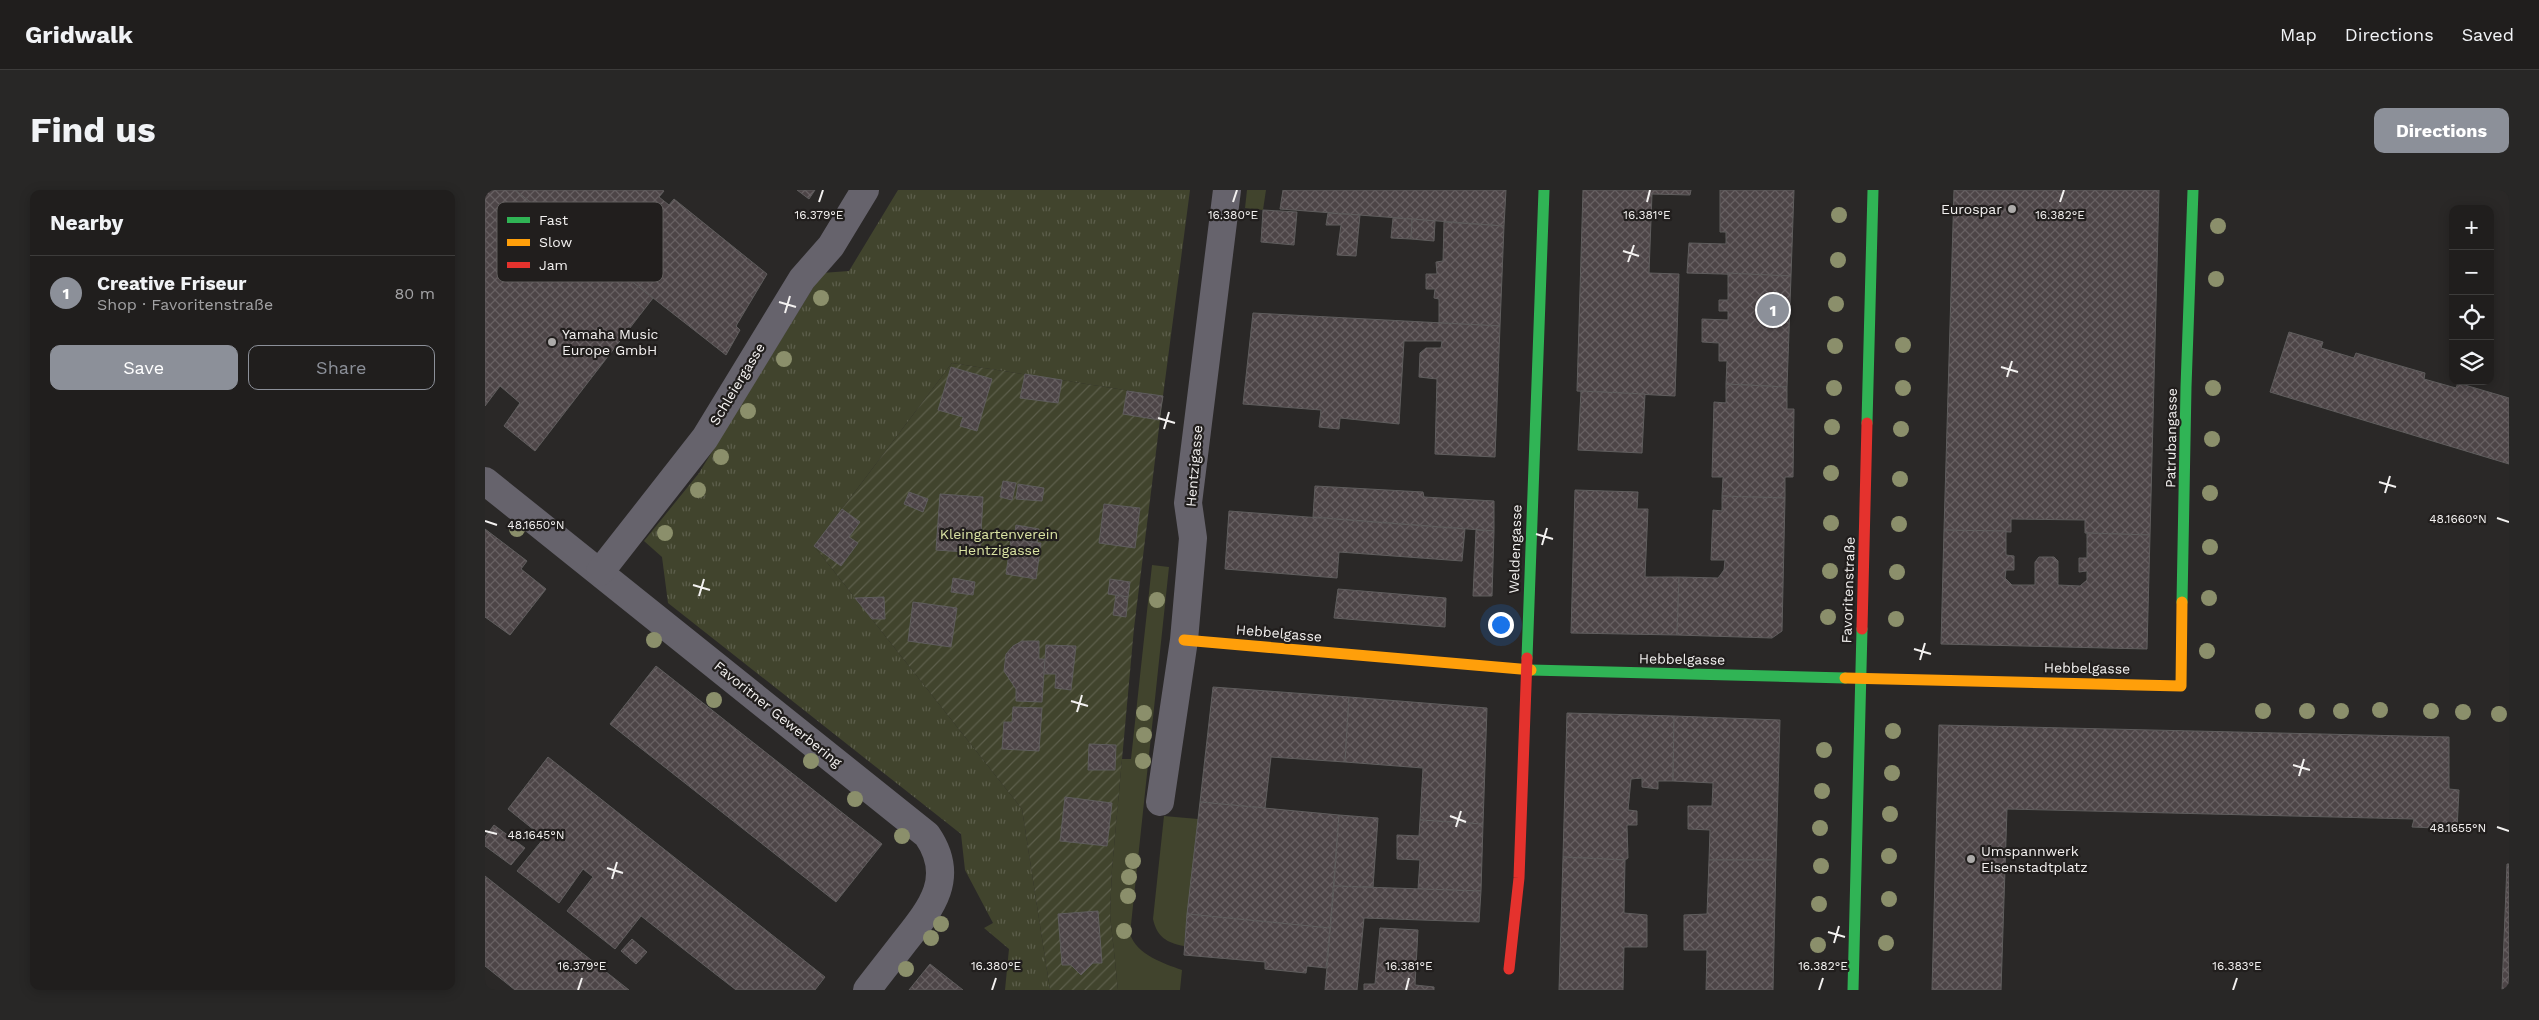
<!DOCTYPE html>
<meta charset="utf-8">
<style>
:root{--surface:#201e1d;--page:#282726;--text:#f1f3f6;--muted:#a2a2a4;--line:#3d3c3b;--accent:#8c9099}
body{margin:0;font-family:"Work Sans",sans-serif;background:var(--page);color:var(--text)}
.controls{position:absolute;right:15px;top:15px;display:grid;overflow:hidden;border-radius:10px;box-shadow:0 2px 12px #0003}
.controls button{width:45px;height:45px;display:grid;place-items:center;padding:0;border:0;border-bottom:1px solid var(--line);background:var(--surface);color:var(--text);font:25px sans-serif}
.you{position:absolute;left:1015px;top:434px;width:18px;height:18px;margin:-12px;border:4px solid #fff;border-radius:50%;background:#1a73e8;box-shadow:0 0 0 8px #1a73e833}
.badge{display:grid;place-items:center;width:32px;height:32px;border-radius:50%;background:var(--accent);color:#fff;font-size:16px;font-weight:700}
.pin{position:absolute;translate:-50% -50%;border:2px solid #fff;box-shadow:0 1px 5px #0006}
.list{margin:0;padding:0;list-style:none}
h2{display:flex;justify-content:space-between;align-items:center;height:65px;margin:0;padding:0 20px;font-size:21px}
h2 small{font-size:16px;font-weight:400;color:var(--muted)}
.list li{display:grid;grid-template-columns:32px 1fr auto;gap:15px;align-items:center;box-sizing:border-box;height:75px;padding:0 20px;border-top:1px solid var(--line)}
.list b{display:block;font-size:19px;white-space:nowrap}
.list p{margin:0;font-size:16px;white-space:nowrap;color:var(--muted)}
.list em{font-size:16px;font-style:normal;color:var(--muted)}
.actions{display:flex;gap:10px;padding:15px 20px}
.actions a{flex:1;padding:11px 0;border:1px solid var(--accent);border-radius:10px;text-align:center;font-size:18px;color:var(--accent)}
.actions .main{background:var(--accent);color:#fff}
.icon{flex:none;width:28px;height:28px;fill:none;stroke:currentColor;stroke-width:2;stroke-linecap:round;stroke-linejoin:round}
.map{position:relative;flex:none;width:2024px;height:800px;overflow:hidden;border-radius:10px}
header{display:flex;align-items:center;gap:30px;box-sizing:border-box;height:70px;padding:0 25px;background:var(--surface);border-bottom:1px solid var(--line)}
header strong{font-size:24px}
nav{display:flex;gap:28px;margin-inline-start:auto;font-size:18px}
.intro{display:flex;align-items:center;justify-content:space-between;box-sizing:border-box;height:120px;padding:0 30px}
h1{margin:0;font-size:35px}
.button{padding:12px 22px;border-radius:10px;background:var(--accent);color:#fff;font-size:18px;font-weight:700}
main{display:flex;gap:30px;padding:0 30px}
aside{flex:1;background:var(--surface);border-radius:10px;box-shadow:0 2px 12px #0003}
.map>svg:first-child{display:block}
.grass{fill:#41442d}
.park{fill:url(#park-tufts)}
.garden{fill:url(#garden-furrows)}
.building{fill:url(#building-cross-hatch);stroke:#5f5d5d}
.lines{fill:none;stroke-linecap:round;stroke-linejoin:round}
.street{stroke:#66636c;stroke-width:28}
.fast{stroke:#30b455;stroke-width:11}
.slow{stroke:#ff9f0a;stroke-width:11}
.jam{stroke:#e5322d;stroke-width:11}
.tree{fill:#8b8f6b}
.ticks{fill:none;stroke:#f3f1f0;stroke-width:2}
.poi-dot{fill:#adabaa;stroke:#211e1d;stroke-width:2}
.labels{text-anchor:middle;stroke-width:4.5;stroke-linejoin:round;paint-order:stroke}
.poi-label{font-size:14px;fill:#f3f1f0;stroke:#211e1d;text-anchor:start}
.street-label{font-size:14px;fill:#f3f1f0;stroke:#211e1d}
.park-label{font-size:14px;fill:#dae3a3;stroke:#211e1d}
.key{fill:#211e1d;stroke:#605d5c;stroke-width:1}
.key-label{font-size:14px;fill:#f3f1f0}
.ticks-label{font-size:12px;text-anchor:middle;fill:#f3f1f0;stroke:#211e1d;stroke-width:4.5;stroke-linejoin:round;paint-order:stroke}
</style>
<header>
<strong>Gridwalk</strong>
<nav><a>Map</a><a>Directions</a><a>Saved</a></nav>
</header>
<div class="intro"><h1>Find us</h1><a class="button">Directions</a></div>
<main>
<aside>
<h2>Nearby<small></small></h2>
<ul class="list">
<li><span class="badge">1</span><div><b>Creative Friseur</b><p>Shop · Favoritenstraße</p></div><em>80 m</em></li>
</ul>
<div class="actions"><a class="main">Save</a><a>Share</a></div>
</aside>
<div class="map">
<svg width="2024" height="800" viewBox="0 0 2024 800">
<defs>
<pattern id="park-tufts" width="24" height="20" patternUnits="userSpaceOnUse" patternTransform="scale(1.25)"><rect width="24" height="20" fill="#41442d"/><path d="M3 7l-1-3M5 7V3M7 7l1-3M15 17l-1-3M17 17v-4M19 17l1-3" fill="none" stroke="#5d5f4c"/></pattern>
<pattern id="garden-furrows" width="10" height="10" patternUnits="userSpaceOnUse" patternTransform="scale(1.25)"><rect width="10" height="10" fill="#41442d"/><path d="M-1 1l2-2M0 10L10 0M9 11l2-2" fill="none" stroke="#5d5f4c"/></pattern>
<pattern id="building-cross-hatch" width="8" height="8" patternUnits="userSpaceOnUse" patternTransform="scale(1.25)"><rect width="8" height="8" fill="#4d4547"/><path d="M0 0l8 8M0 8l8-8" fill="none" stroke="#676062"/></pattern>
</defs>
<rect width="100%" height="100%" fill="#2a2827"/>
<!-- grass -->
<g class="grass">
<path d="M 762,0 L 781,0 L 778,20 L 760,18 Z"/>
<path d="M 667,375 L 684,377 L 645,744 C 652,765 678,773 697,780 L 695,800 L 633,800 L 625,724 L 627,679 L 637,569 L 646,569 Z"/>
<path d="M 679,626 L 713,629 L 699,756 C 682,753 672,747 668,729 Z"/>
</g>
<!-- park -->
<path class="park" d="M 413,0 L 705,0 L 678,206 L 467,173 L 329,356 L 537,619 L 565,800 L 520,800 L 524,759 L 499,738 L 508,733 L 480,680 L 476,644 L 183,413 L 177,367 L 159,351 L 214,283 L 337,83 L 364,81 Z"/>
<!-- garden -->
<path class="garden" d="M 467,173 L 678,206 L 649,438 L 627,679 L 625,724 L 633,800 L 565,800 L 537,619 L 329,356 Z"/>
<!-- building -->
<g class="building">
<path d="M 0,0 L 30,0 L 168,108 L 50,261 L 19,236 L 35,213 L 15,196 L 0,216 Z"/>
<path d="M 30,0 L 177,0 L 179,1 L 174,7 L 184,15 L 189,9 L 282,84 L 251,136 L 255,140 L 241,165 Z"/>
<path d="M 312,0 L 330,0 L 324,9 Z"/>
<path d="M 798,0 L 1021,0 L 1019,36 L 795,19 Z"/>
<path d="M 1098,0 L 1206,0 L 1205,5 L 1167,4 L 1164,83 L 1194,84 L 1190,206 L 1092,201 Z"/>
<path d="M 1235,0 L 1309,0 L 1306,86 L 1202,83 L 1204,53 L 1241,54 L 1241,42 L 1235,42 Z"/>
<path d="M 1469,0 L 1674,0 L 1665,345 L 1600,343 L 1600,330 L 1526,329 L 1526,342 L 1459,340 Z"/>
<path d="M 778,20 L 812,22 L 809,55 L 776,52 Z"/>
<path d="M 843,23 L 875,25 L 871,66 L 852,65 L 856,35 L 841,35 Z"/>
<path d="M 908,28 L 927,29 L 926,49 L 906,48 Z"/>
<path d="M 927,29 L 950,31 L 949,51 L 926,49 Z"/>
<path d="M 959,32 L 1019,36 L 1015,136 L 954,133 L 954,109 L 949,108 L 950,99 L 941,99 L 941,84 L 952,84 L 951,72 L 958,71 Z"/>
<path d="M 1243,83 L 1306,86 L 1302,197 L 1241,194 L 1242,171 L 1234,171 L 1234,153 L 1217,152 L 1217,129 L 1243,130 L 1243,121 L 1234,121 L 1234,110 L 1243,110 Z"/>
<path d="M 768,123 L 1015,136 L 1010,267 L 950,264 L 952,189 L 934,187 L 935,163 L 941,158 L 956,158 L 957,151 L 919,151 L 914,234 L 855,228 L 854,239 L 834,237 L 836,220 L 758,214 Z"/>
<path d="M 1804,142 L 1838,152 L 1836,158 L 1869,168 L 1871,163 L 1940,183 L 1939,189 L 1971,198 L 1973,193 L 2024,208 L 2024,274 L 1785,202 Z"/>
<path d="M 466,177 L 507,189 L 492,241 L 475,236 L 478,227 L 453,220 Z"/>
<path d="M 540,184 L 577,190 L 573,213 L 535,208 Z"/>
<path d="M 1241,194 L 1302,197 L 1302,219 L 1309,219 L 1308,287 L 1300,287 L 1300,308 L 1237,306 L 1238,287 L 1227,287 L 1229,212 L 1241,213 Z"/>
<path d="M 642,201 L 678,206 L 674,230 L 638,224 Z"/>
<path d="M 1096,201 L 1160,204 L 1157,263 L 1093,260 Z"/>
<path d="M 518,291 L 531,293 L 527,310 L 515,307 Z"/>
<path d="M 533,294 L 559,298 L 557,311 L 531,309 Z"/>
<path d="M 830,296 L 938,302 L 939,307 L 1009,311 L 1009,341 L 828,327 Z"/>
<path d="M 1090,300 L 1153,302 L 1152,319 L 1163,319 L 1160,387 L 1194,387 L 1192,445 L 1086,443 Z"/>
<path d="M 424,302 L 443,309 L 438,322 L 419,314 Z"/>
<path d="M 455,304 L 498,307 L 495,363 L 451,360 Z"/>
<path d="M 1237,306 L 1300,308 L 1297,441 L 1287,448 L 1192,445 L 1194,387 L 1233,388 L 1239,380 L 1240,370 L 1226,370 L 1228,320 L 1237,321 Z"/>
<path d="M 619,314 L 655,318 L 650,358 L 614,353 Z"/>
<path d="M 357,319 L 375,332 L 364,347 L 373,353 L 356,376 L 329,356 Z"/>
<path d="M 744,321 L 980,339 L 977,371 L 854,362 L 852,388 L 740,379 Z"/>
<path d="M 531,335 L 554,339 L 552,353 L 529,349 Z"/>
<path d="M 0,339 L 42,371 L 36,379 L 61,399 L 25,445 L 0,427 Z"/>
<path d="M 991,340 L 1009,341 L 1007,406 L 988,406 Z"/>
<path d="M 1459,340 L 1521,341 L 1521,365 L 1529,366 L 1529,380 L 1521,380 L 1520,388 L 1527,395 L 1550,395 L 1550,372 L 1554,367 L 1569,367 L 1573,371 L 1573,395 L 1595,396 L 1602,390 L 1602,381 L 1594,382 L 1594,368 L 1602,368 L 1602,343 L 1665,345 L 1662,459 L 1456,454 Z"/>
<path d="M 526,349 L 556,353 L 551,389 L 521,384 Z"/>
<path d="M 468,388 L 490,392 L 488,405 L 466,402 Z"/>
<path d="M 625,389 L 645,392 L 643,407 L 623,404 Z"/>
<path d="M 853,399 L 961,408 L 960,437 L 849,428 Z"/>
<path d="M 631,405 L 643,407 L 641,427 L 628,425 Z"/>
<path d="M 399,407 L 400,429 L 387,429 L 370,408 Z"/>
<path d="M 428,412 L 472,418 L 466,457 L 423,451 Z"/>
<path d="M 537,451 L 554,451 L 554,469 L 560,469 L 557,512 L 531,511 L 531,499 L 519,481 L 521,464 L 528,456 Z"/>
<path d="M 561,455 L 591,456 L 586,500 L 570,498 L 571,484 L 559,484 Z"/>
<path d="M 171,476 L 397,654 L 351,712 L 125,534 Z"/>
<path d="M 728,497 L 864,507 L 860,572 L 786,567 L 780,618 L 715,612 Z"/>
<path d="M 864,507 L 1002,518 L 998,634 L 935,630 L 938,578 L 860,572 Z"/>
<path d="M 528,517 L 557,518 L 554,561 L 517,559 L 519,532 L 527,532 Z"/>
<path d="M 1082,523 L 1189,526 L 1188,591 L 1173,591 L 1173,599 L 1157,597 L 1157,588 L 1146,589 L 1143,620 L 1152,621 L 1152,635 L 1142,635 L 1143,668 L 1140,670 L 1078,667 Z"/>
<path d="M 1189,526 L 1295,530 L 1291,670 L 1224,670 L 1225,640 L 1203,639 L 1203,616 L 1227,616 L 1228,593 L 1188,591 Z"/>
<path d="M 1454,535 L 1964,547 L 1964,599 L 1974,600 L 1972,639 L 1927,637 L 1929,629 L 1522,619 L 1516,800 L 1447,800 Z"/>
<path d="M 604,554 L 631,555 L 630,580 L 603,580 Z"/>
<path d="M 63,567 L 340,787 L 330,800 L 251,800 L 156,726 L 130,759 L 82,721 L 108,687 L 98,679 L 74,713 L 32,681 L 59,648 L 23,619 Z"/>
<path d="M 580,607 L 627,613 L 622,656 L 575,651 Z"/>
<path d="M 715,612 L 854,625 L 845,738 L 702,724 Z"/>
<path d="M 854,625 L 893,628 L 888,697 L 849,696 Z"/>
<path d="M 935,630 L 998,634 L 996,701 L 933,699 L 935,670 L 912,669 L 912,645 L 934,646 Z"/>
<path d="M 9,635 L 40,658 L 26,675 L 0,656 L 0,647 Z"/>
<path d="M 1078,667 L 1140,670 L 1139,723 L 1162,725 L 1162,757 L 1139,757 L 1138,800 L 1074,800 Z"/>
<path d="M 1224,670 L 1291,670 L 1288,800 L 1221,800 L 1222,760 L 1199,760 L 1199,725 L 1222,724 Z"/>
<path d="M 2022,674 L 2024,674 L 2024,800 L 2017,800 Z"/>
<path d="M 0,686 L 144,800 L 30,800 L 0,776 Z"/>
<path d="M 849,696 L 996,701 L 994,732 L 879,728 L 872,800 L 840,800 Z"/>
<path d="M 613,721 L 617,773 L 608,773 L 596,785 L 586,775 L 577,775 L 573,724 Z"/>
<path d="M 702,724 L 845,738 L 841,778 L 822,776 L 821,783 L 780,779 L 780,772 L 699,765 Z"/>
<path d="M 895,738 L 933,740 L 930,795 L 949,797 L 949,800 L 879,800 L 879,794 L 890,794 Z"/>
<path d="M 147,749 L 162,762 L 151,774 L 136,761 Z"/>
<path d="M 445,774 L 478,800 L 424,800 Z"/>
</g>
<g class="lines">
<!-- street -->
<g class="street">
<path d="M 0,291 L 442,645 C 471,687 447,717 420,751 C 407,768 394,784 382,800"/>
<path d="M 115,382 L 220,248 L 317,89 L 346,56 L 380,0"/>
<path d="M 675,612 L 699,450 L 708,348 L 703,313 L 742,0"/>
</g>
<!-- fast -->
<g class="fast">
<path d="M 1382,233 L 1388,0"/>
<path d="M 1697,412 L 1701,197 L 1708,0"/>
<path d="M 1042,468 L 1059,0"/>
<path d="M 1046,480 L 1360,488"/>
<path d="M 1368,800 L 1377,439"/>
</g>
<!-- slow -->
<g class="slow">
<path d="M 699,450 L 1046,480"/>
<path d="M 1360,488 L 1696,496 L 1697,412"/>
</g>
<!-- jam -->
<g class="jam">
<path d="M 1377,439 L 1382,233"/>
<path d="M 1024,779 L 1034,688 L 1042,468"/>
</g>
</g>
<!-- trees -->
<g class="tree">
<circle cx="1354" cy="25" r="8"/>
<circle cx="1733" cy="36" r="8"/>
<circle cx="1353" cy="70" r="8"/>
<circle cx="1731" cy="89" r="8"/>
<circle cx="336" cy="108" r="8"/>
<circle cx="1351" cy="114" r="8"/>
<circle cx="1418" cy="155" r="8"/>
<circle cx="1350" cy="156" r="8"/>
<circle cx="299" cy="169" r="8"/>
<circle cx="1349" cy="198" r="8"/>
<circle cx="1418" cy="198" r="8"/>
<circle cx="1728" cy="198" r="8"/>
<circle cx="263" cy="221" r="8"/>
<circle cx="1347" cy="237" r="8"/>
<circle cx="1416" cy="239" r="8"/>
<circle cx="1727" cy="249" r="8"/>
<circle cx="236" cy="267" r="8"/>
<circle cx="1346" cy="283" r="8"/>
<circle cx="1415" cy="289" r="8"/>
<circle cx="213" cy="300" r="8"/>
<circle cx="1725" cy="303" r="8"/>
<circle cx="1346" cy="333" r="8"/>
<circle cx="1414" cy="334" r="8"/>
<circle cx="32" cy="339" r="8"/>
<circle cx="180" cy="343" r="8"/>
<circle cx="1725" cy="357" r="8"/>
<circle cx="1345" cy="381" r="8"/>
<circle cx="1412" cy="382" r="8"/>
<circle cx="1724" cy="408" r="8"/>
<circle cx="672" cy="410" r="8"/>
<circle cx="1343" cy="427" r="8"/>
<circle cx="1411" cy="429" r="8"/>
<circle cx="169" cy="450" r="8"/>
<circle cx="1722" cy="461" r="8"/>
<circle cx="229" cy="510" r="8"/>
<circle cx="1895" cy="520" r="8"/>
<circle cx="1778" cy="521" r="8"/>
<circle cx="1822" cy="521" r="8"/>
<circle cx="1856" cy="521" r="8"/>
<circle cx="1946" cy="521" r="8"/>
<circle cx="1978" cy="522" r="8"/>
<circle cx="659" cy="523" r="8"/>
<circle cx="2014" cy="524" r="8"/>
<circle cx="1408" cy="541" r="8"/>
<circle cx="659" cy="545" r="8"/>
<circle cx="1339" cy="560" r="8"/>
<circle cx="326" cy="571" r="8"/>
<circle cx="658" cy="571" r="8"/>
<circle cx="1407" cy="583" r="8"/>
<circle cx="1337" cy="601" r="8"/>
<circle cx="370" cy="609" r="8"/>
<circle cx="1405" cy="624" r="8"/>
<circle cx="1335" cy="638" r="8"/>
<circle cx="417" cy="646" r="8"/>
<circle cx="1404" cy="666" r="8"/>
<circle cx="648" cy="671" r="8"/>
<circle cx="1336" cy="676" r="8"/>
<circle cx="644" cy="687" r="8"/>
<circle cx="643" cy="706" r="8"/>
<circle cx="1404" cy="709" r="8"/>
<circle cx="1334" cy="714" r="8"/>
<circle cx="456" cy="734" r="8"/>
<circle cx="639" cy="741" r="8"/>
<circle cx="446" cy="748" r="8"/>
<circle cx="1401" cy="753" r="8"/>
<circle cx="1333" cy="755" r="8"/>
<circle cx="421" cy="779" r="8"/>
</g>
<!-- ticks -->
<path class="ticks" d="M 334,12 L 338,0M 748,12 L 752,0M 1162,12 L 1165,0M 1575,12 L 1579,0M 1138,61 L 1154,66M 1143,72 L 1149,55M 294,112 L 311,117M 300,123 L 305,106M 1516,177 L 1533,182M 1522,187 L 1527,171M 673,228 L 690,233M 679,239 L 684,222M 1894,292 L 1911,297M 1900,303 L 1905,286M 2012,328 L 2024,332M 0,331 L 12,335M 1051,344 L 1068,349M 1057,355 L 1062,338M 208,395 L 225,400M 214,406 L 219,389M 1429,459 L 1446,464M 1435,470 L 1440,453M 586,511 L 603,516M 592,522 L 597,505M 1808,575 L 1825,580M 1814,586 L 1819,569M 965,626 L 981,632M 971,637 L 976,621M 2012,637 L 2024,641M 0,641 L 12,644M 122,678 L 138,683M 127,689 L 132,672M 1343,742 L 1360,747M 1349,753 L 1354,736M 93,800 L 97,788M 507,800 L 511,788M 921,800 L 924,788M 1334,800 L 1338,788M 1748,800 L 1752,788"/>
<!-- markers -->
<g class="poi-dot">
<circle cx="1527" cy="19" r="5"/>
<circle cx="67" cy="152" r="5"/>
<circle cx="1486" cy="669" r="5"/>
</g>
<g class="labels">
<!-- poi labels -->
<g class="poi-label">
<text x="1517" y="24" text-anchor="end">Eurospar</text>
<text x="77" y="149">Yamaha Music<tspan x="77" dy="16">Europe GmbH</tspan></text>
<text x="1496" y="666">Umspannwerk<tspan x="1496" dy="16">Eisenstadtplatz</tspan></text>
</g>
<!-- street labels -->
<g class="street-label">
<text transform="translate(252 194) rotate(-59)" y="5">Schleiergasse</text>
<text transform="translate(1686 248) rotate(-89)" y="5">Patrubangasse</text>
<text transform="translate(709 276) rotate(-85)" y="5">Hentzigasse</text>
<text transform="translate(1030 359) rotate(-88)" y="5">Weldengasse</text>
<text transform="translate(1363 400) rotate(-88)" y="5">Favoritenstraße</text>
<text transform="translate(794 443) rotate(5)" y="5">Hebbelgasse</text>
<text transform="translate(1197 469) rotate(1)" y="5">Hebbelgasse</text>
<text transform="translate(1602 478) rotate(1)" y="5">Hebbelgasse</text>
<text transform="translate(293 524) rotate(39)" y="5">Favoritner Gewerbering</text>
</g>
<!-- park labels -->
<g class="park-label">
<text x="514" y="349">Kleingartenverein<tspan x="514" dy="16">Hentzigasse</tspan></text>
</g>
</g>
<!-- legend -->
<rect x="12" y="12" width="166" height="80" rx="8" class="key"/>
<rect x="22" y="27" width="23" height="6" fill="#30b455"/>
<rect x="22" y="49" width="23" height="7" fill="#ff9f0a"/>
<rect x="22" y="72" width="23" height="6" fill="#e5322d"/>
<g class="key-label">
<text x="54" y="35">Fast</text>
<text x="54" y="57">Slow</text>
<text x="54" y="80">Jam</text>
</g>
<g class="ticks-label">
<text x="334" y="29">16.379°E</text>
<text x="748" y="29">16.380°E</text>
<text x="1162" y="29">16.381°E</text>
<text x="1575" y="29">16.382°E</text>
<text x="1973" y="333">48.1660°N</text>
<text x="51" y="339">48.1650°N</text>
<text x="1973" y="642">48.1655°N</text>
<text x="51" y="649">48.1645°N</text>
<text x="97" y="780">16.379°E</text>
<text x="511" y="780">16.380°E</text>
<text x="924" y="780">16.381°E</text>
<text x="1338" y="780">16.382°E</text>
<text x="1752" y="780">16.383°E</text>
</g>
</svg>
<div class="controls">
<button>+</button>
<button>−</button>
<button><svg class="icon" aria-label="locate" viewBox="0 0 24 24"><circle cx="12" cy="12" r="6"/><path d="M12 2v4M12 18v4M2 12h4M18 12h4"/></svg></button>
<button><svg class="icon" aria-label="layers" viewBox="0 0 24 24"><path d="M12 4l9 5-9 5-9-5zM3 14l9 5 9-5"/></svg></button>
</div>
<div class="you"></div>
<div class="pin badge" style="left:1288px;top:120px">1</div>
</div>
</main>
